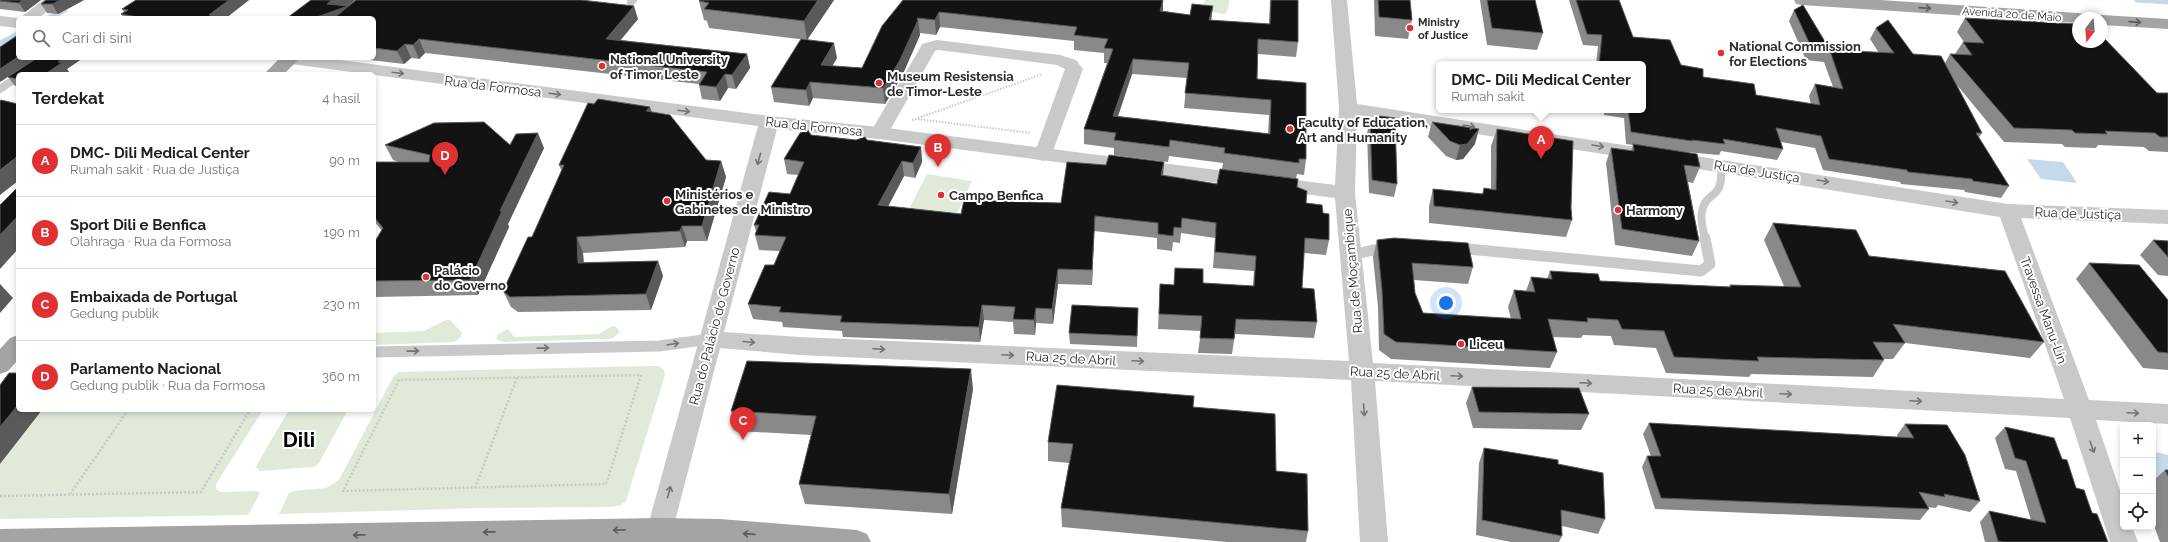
<!DOCTYPE html>
<html lang="id">
<meta charset="utf-8">
<style>
:root{--surface:#fff;--page:#f2f2f2;--text:#202124;--muted:#757577;--line:#e0e0e0;--accent:#e03132}
body{margin:0;font-family:Raleway,sans-serif;background:var(--page);color:var(--text)}
.controls{position:absolute;right:12px;bottom:12px;display:grid;overflow:hidden;border-radius:6px;box-shadow:0 2px 6px #0003}
.controls button{width:36px;height:36px;display:grid;place-items:center;padding:0;border:0;border-bottom:1px solid var(--line);background:var(--surface);color:var(--text);font:20px sans-serif}
.compass{position:absolute;left:2072px;top:12px;width:36px;height:36px;border-radius:50%;background:var(--surface);box-shadow:0 2px 6px #0003;rotate:196deg}
.you{position:absolute;left:1446px;top:303px;width:14px;height:14px;margin:-10px;border:3px solid #fff;border-radius:50%;background:#1a73e8;box-shadow:0 0 0 6px #1a73e833}
.badge{display:grid;place-items:center;width:26px;height:26px;border-radius:50%;background:var(--accent);color:#fff;font-size:13px;font-weight:700}
.pin{position:absolute;translate:-50% -33px;filter:drop-shadow(0 1px 2px #0008)}
.pin::after{content:'';position:absolute;top:21px;width:14px;height:12px;background:inherit;clip-path:polygon(0 0,100% 0,50% 100%)}
.popup{position:absolute;left:1436px;top:61px;width:210px;height:52px;box-sizing:border-box;display:grid;place-content:center;border-radius:6px;background:var(--surface);filter:drop-shadow(0 1px 3px #0005);font-size:13px;white-space:nowrap;color:var(--muted)}
.popup b{font-size:15px;color:var(--text)}
.popup::after{content:'';position:absolute;left:50%;top:100%;margin-left:-8px;border:8px solid transparent;border-top-color:var(--surface)}
.list{margin:0;padding:0;list-style:none}
h2{display:flex;justify-content:space-between;align-items:center;height:52px;margin:0;padding:0 16px;font-size:17px}
h2 small{font-size:13px;font-weight:400;color:var(--muted)}
.list li{display:grid;grid-template-columns:26px 1fr auto;gap:12px;align-items:center;box-sizing:border-box;height:72px;padding:0 16px;border-top:1px solid var(--line)}
.list b{display:block;font-size:15px;white-space:nowrap}
.list p{margin:0;font-size:13px;white-space:nowrap;color:var(--muted)}
.list em{font-size:13px;font-style:normal;color:var(--muted)}
.icon{flex:none;width:22px;height:22px;fill:none;stroke:currentColor;stroke-width:2;stroke-linecap:round;stroke-linejoin:round}
.map{position:relative;flex:none;width:2168px;height:542px;overflow:hidden}
.search{position:absolute;background:var(--surface);box-shadow:0 2px 6px #0003;left:16px;top:16px;width:360px;height:44px;display:flex;align-items:center;gap:10px;box-sizing:border-box;padding:0 14px;border-radius:6px;color:var(--muted);font-size:15px}
.panel{position:absolute;background:var(--surface);box-shadow:0 2px 6px #0003;left:16px;top:72px;width:360px;height:340px;border-radius:6px}
.map>svg:first-child{display:block}
.green{fill:#e1ead9}
.water{fill:#c6d9e9}
.lines{fill:none;stroke-linecap:round;stroke-linejoin:round}
.stream{stroke:#c6d9e9;stroke-width:5}
.path-far1{stroke:#c9c9c9;stroke-width:2;stroke-dasharray:1.5 1.5;stroke-linecap:butt}
.path{stroke:#c9c9c9;stroke-width:2.5;stroke-dasharray:2 2;stroke-linecap:butt}
.service-far1{stroke:#c9c9c9;stroke-width:8}
.service{stroke:#c9c9c9;stroke-width:11}
.minor{fill:#c9c9c9;fill-rule:evenodd}
.tertiary{fill:#c9c9c9;fill-rule:evenodd}
.primary{fill:#a4a4a4;fill-rule:evenodd}
.wall{fill:#898989;fill-rule:evenodd}
.shaded-wall{fill:#5a5a5a}
.building{fill:#131313;stroke:#5a5a5a;fill-rule:evenodd}
.oneway{stroke:#5c5c5c}
.oneway2{stroke:#737373}
.poi-dot{fill:#e03132;stroke:#fff;stroke-width:1.5}
.labels{text-anchor:middle;stroke-width:4;stroke-linejoin:round;paint-order:stroke}
.far-street-label{font-size:11px;fill:#2c2c2c;stroke:#fff}
.far-poi-label{font-size:11px;font-weight:bold;fill:#2c2c2c;stroke:#fff;text-anchor:start}
.poi-label{font-size:13px;font-weight:bold;fill:#2c2c2c;stroke:#fff;text-anchor:start}
.street-label{font-size:13px;fill:#2c2c2c;stroke:#fff}
.town-label{font-size:21px;font-weight:bold;fill:#000;stroke:#fff}
</style>
<div class="map">
<svg width="2168" height="542" viewBox="0 0 2168 542">
<rect width="100%" height="100%" fill="#fff"/>
<!-- green -->
<g class="green">
<path d="M 1205,0 L 1230,0 L 1226,14 L 1202,11 Z"/>
<path d="M 927,174 L 972,181 L 956,216 L 909,209 Z"/>
<path d="M 446,320 L 450,320 L 462,333 L 460,338 L 454,342 L 374,345 L 374,333 L 424,331 Z"/>
<path d="M 612,326 L 615,326 L 620,332 L 613,338 L 608,339 L 503,342 L 496,339 L 498,334 L 508,329 L 514,337 L 599,334 Z"/>
<path d="M 646,366 L 659,366 L 664,370 L 665,375 L 626,501 L 621,505 L 611,507 L 480,508 L 279,514 L 289,493 L 294,491 L 326,488 L 339,480 L 393,377 L 399,372 Z"/>
<path d="M 0,387 L 18,410 L 263,410 L 216,484 L 216,489 L 221,492 L 257,491 L 260,493 L 248,515 L 0,519 Z"/>
<path d="M 289,410 L 348,410 L 319,463 L 314,467 L 260,471 L 256,467 L 259,461 Z"/>
</g>
<!-- water -->
<g class="water">
<path d="M 2027,159 L 2063,162 L 2077,183 L 2041,179 Z"/>
<path d="M 2153,451 L 2168,455 L 2168,483 L 2153,480 Z"/>
</g>
<g class="lines">
<!-- stream -->
<g class="stream">
<path d="M 2137,0 L 2168,2"/>
<path d="M 49,18 L 65,10"/>
<path d="M 0,43 L 18,34"/>
</g>
<!-- path-far1 -->
<g class="path-far1">
<path d="M 918,118 L 1043,74"/>
<path d="M 912,120 L 917,119 L 1031,133"/>
</g>
<!-- path -->
<g class="path">
<path d="M 641,375 L 606,484 L 343,491 L 399,380 Z"/>
<path d="M 475,488 L 517,378"/>
<path d="M 70,494 L 128,410"/>
<path d="M 0,496 L 201,492 L 250,410"/>
</g>
<!-- service-far1 -->
<g class="service-far1">
<path d="M 631,2 L 633,0"/>
<path d="M 0,89 L 18,77"/>
<path d="M 1705,239 C 1703,230 1700,219 1702,211 C 1707,189 1724,202 1721,165"/>
</g>
<!-- service -->
<g class="service">
<path d="M 1457,248 L 1701,271 L 1710,264 L 1705,238"/>
<path d="M 1351,255 L 1387,247"/>
<path d="M 374,352 L 659,346 L 710,339"/>
</g>
<!-- minor -->
<g class="minor">
<path d="M 43,0 L 61,0 L 39,18 L 20,18 Z"/>
<path d="M 937,40 L 1060,55 L 1076,60 L 1083,69 L 1050,159 L 1043,161 L 1036,159 L 1034,155 L 1065,69 L 1057,65 L 938,50 L 935,51 L 886,137 L 879,139 L 872,137 L 870,133 L 920,48 L 922,44 Z"/>
</g>
<!-- tertiary -->
<g class="tertiary">
<path d="M 1331,0 L 1347,0 L 1357,104 L 2008,204 L 2168,210 L 2168,224 L 2021,218 L 2089,400 L 2168,404 L 2168,424 L 2096,420 L 2123,499 L 2123,527 L 2132,527 L 2138,542 L 2110,542 L 2070,418 L 1375,381 L 1388,542 L 1360,542 L 1351,380 L 800,355 L 720,348 L 673,529 L 670,537 L 660,540 L 650,537 L 647,529 L 758,126 L 284,63 L 278,62 L 275,58 L 325,58 L 769,116 L 879,127 L 1335,185 L 1339,108 ZM 1357,115 L 2000,217 L 2064,399 L 1373,363 L 1355,193 ZM 777,129 L 879,139 L 1335,198 L 1349,361 L 800,337 L 724,332 Z"/>
<path d="M 0,16 L 19,18 L 18,28 L 0,26 Z"/>
</g>
<!-- primary -->
<g class="primary">
<path d="M 1794,0 L 1880,0 L 2078,13 L 2084,14 L 2087,18 L 2078,18 L 2078,23 L 1802,5 L 1796,4 Z"/>
<path d="M 2102,15 L 2168,19 L 2168,29 L 2102,25 L 2102,18 L 2095,18 Z"/>
<path d="M 280,58 L 300,58 L 284,74 L 264,74 Z"/>
<path d="M 18,335 L 18,360 L 8,371 L 0,374 L 0,349 L 10,338 Z"/>
<path d="M 660,518 L 720,519 L 857,530 L 867,534 L 871,542 L 0,542 L 0,529 Z"/>
</g>
</g>
<!-- wall -->
<g class="wall">
<path d="M 0,0 L 41,0 L 25,12 L 0,9 Z"/>
<path d="M 84,0 L 58,14 L 47,13 L 41,4 Z"/>
<path d="M 136,0 L 249,0 L 226,18 L 124,18 L 121,14 L 124,12 L 122,9 Z"/>
<path d="M 311,0 L 355,0 L 348,6 L 584,0 L 638,19 L 621,40 L 747,54 L 750,68 L 736,89 L 728,88 L 720,101 L 702,99 L 699,85 L 699,84 L 425,53 L 419,59 L 411,58 L 404,64 L 353,58 L 374,58 L 374,18 Z"/>
<path d="M 700,0 L 834,0 L 807,40 L 709,28 L 707,21 L 704,20 L 699,1 Z"/>
<path d="M 903,0 L 1163,0 L 1163,11 L 1190,15 L 1213,6 L 1211,20 L 1269,24 L 1270,0 L 1298,0 L 1298,42 L 1296,57 L 1258,54 L 1257,79 L 1306,83 L 1306,159 L 1304,175 L 1297,174 L 1296,179 L 1222,169 L 1223,163 L 1169,156 L 1168,162 L 1114,155 L 1114,148 L 1084,144 L 1084,129 L 1107,63 L 1104,63 L 1104,53 L 1074,50 L 1074,41 L 940,27 L 936,35 L 920,33 L 920,35 L 902,76 L 885,104 L 813,98 L 809,106 L 774,102 L 771,87 L 837,58 L 832,66 L 862,68 ZM 1132,74 L 1187,78 L 1184,108 L 1269,115 L 1268,134 L 1118,116 Z"/>
<path d="M 1374,0 L 1410,0 L 1412,20 L 1408,39 L 1375,36 Z"/>
<path d="M 1480,0 L 1535,0 L 1543,33 L 1537,50 L 1487,45 Z"/>
<path d="M 1569,0 L 1619,0 L 1633,37 L 1681,65 L 1703,77 L 1756,95 L 1811,104 L 1809,96 L 1815,84 L 1833,87 L 1824,62 L 1806,60 L 1789,21 L 1794,10 L 1830,50 L 1879,53 L 1870,39 L 1876,28 L 1913,54 L 1945,63 L 1950,54 L 1955,54 L 1963,42 L 1964,42 L 1957,32 L 1965,18 L 2157,93 L 2168,93 L 2168,152 L 2149,151 L 2144,147 L 2098,145 L 2096,148 L 2065,147 L 2062,144 L 2004,142 L 1957,85 L 1982,133 L 1979,137 L 2009,186 L 2001,198 L 1965,192 L 1964,190 L 1901,184 L 1900,182 L 1823,170 L 1815,148 L 1781,142 L 1783,149 L 1777,160 L 1721,151 L 1719,155 L 1687,152 L 1687,153 L 1700,167 L 1693,183 L 1688,182 L 1699,241 L 1692,256 L 1615,245 L 1606,163 L 1611,148 L 1631,151 L 1633,145 L 1626,144 L 1624,118 L 1604,115 L 1604,110 L 1643,110 L 1643,64 L 1596,64 L 1598,46 L 1583,45 Z"/>
<path d="M 37,58 L 83,58 L 67,69 L 69,72 L 65,74 L 18,74 L 18,86 L 15,86 L 8,77 Z"/>
<path d="M 594,104 L 651,112 L 706,160 L 721,161 L 726,177 L 707,241 L 687,241 L 685,247 L 583,253 L 584,262 L 658,261 L 663,276 L 651,310 L 518,312 L 511,307 L 503,291 L 532,237 L 562,172 L 559,165 Z"/>
<path d="M 1370,120 L 1397,184 L 1394,197 L 1369,193 L 1367,133 Z"/>
<path d="M 1432,122 L 1475,144 L 1463,159 L 1456,160 L 1446,156 L 1428,137 Z"/>
<path d="M 1497,129 L 1571,208 L 1572,220 L 1566,237 L 1429,223 L 1429,206 L 1433,189 L 1482,194 L 1484,188 L 1491,189 L 1491,146 Z"/>
<path d="M 811,135 L 856,140 L 867,140 L 921,147 L 922,162 L 915,178 L 904,176 L 888,206 L 961,214 L 1061,203 L 1163,176 L 1217,184 L 1297,187 L 1306,203 L 1323,213 L 1329,240 L 1326,255 L 1304,253 L 1302,288 L 1317,322 L 1314,338 L 1235,334 L 1232,354 L 1198,353 L 1201,331 L 1158,329 L 1160,284 L 1174,285 L 1175,268 L 1203,283 L 1253,286 L 1254,271 L 1213,268 L 1215,238 L 1181,233 L 1180,243 L 1173,242 L 1172,251 L 1157,249 L 1157,238 L 1094,231 L 1092,285 L 1058,284 L 1053,324 L 1036,323 L 1035,335 L 1014,334 L 1013,322 L 984,320 L 980,342 L 843,337 L 842,331 L 783,327 L 782,322 L 753,319 L 748,304 L 774,265 L 780,251 L 759,250 L 755,235 L 756,231 L 754,225 L 790,194 L 798,175 L 787,174 L 784,159 Z"/>
<path d="M 385,145 L 510,145 L 544,148 L 508,224 L 509,227 L 478,295 L 374,297 L 374,243 L 382,231 L 374,221 L 374,162 L 399,162 L 393,160 Z"/>
<path d="M 1773,223 L 1869,256 L 2044,342 L 2030,358 L 1905,343 L 1893,359 L 1883,359 L 1884,360 L 1873,377 L 1751,374 L 1749,377 L 1666,373 L 1656,348 L 1614,345 L 1611,336 L 1583,335 L 1581,338 L 1553,337 L 1557,352 L 1550,368 L 1391,359 L 1379,350 L 1378,307 L 1373,257 L 1377,240 L 1473,267 L 1468,284 L 1414,280 L 1415,293 L 1423,313 L 1511,319 L 1508,307 L 1514,290 L 1526,291 L 1531,277 L 1547,279 L 1550,271 L 1600,281 L 1729,287 L 1730,285 L 1784,286 L 1764,240 Z"/>
<path d="M 2153,240 L 2168,241 L 2168,276 L 2158,275 L 2140,255 Z"/>
<path d="M 2089,263 L 2168,300 L 2168,370 L 2143,368 L 2076,279 Z"/>
<path d="M 1138,308 L 1137,347 L 1070,344 L 1069,333 Z"/>
<path d="M 1472,387 L 1589,414 L 1581,430 L 1473,428 L 1466,403 Z"/>
<path d="M 973,389 L 952,514 L 805,504 L 799,484 L 811,435 L 738,431 L 731,411 Z"/>
<path d="M 1193,407 L 1276,471 L 1308,531 L 1306,542 L 1227,542 L 1062,527 L 1061,508 L 1069,463 L 1048,461 L 1048,442 Z"/>
<path d="M 1649,423 L 1898,438 L 1897,435 L 1905,424 L 1980,501 L 1970,512 L 1938,505 L 1936,508 L 1927,507 L 1929,509 L 1920,520 L 1655,509 L 1642,467 L 1647,456 L 1651,456 L 1643,434 Z"/>
<path d="M 2005,427 L 2062,459 L 2076,488 L 2092,513 L 2108,542 L 1985,542 L 1980,522 L 1989,511 L 2031,520 L 2016,471 L 2005,469 L 1995,438 Z"/>
<path d="M 1484,448 L 1558,464 L 1605,519 L 1598,534 L 1562,526 L 1562,536 L 1559,542 L 1511,542 L 1476,535 L 1479,463 Z"/>
<path d="M 2165,470 L 2168,470 L 2168,542 L 2160,542 L 2153,523 L 2153,481 Z"/>
</g>
<!-- shaded-wall -->
<g class="shaded-wall">
<path d="M 22,0 L 41,0 L 25,12 L 19,3 Z"/>
<path d="M 61,0 L 84,0 L 58,14 L 52,4 Z"/>
<path d="M 229,0 L 249,0 L 226,18 L 210,18 L 209,15 Z"/>
<path d="M 332,0 L 355,0 L 348,6 L 354,18 L 314,18 L 327,4 Z"/>
<path d="M 818,0 L 834,0 L 807,40 L 804,21 Z"/>
<path d="M 1163,0 L 1163,12 L 1160,11 Z"/>
<path d="M 634,6 L 638,19 L 610,52 L 606,39 Z"/>
<path d="M 1213,6 L 1211,21 L 1209,20 Z"/>
<path d="M 939,12 L 940,27 L 936,35 L 935,20 Z"/>
<path d="M 918,20 L 920,35 L 902,76 L 885,104 L 883,88 Z"/>
<path d="M 419,39 L 425,53 L 419,59 L 413,45 Z"/>
<path d="M 834,43 L 837,58 L 824,80 L 821,65 Z"/>
<path d="M 405,44 L 411,58 L 404,64 L 397,51 Z"/>
<path d="M 747,54 L 750,68 L 736,89 L 732,75 Z"/>
<path d="M 18,57 L 18,58 L 37,58 L 0,82 L 0,69 Z"/>
<path d="M 64,58 L 83,58 L 67,69 L 69,72 L 65,74 L 45,74 L 58,62 Z"/>
<path d="M 1133,59 L 1132,74 L 1113,131 L 1113,116 Z"/>
<path d="M 725,74 L 728,88 L 720,101 L 716,87 Z"/>
<path d="M 810,82 L 813,98 L 809,106 L 806,90 Z"/>
<path d="M 650,107 L 655,122 L 646,111 Z"/>
<path d="M 1479,129 L 1475,144 L 1463,159 L 1456,160 L 1460,145 Z"/>
<path d="M 538,133 L 544,148 L 508,224 L 509,227 L 478,295 L 470,280 L 500,211 Z"/>
<path d="M 921,147 L 922,162 L 915,178 L 913,163 Z"/>
<path d="M 18,156 L 18,181 L 0,195 L 0,170 Z"/>
<path d="M 721,161 L 726,177 L 707,241 L 702,226 Z"/>
<path d="M 902,161 L 904,176 L 881,220 L 878,205 Z"/>
<path d="M 1164,162 L 1163,177 L 1161,175 Z"/>
<path d="M 18,216 L 18,249 L 0,269 L 0,235 Z"/>
<path d="M 1095,216 L 1094,231 L 1092,285 L 1092,270 Z"/>
<path d="M 682,226 L 687,241 L 685,247 L 680,231 Z"/>
<path d="M 577,237 L 583,253 L 584,278 L 578,263 Z"/>
<path d="M 658,261 L 663,276 L 651,310 L 646,294 Z"/>
<path d="M 1058,269 L 1058,284 L 1053,324 L 1052,309 Z"/>
<path d="M 0,284 L 13,298 L 0,313 Z"/>
<path d="M 982,305 L 984,320 L 980,342 L 979,327 Z"/>
<path d="M 1036,308 L 1036,323 L 1035,335 L 1034,320 Z"/>
<path d="M 971,369 L 973,389 L 952,514 L 949,494 Z"/>
<path d="M 18,405 L 18,410 L 42,410 L 0,464 L 0,427 Z"/>
</g>
<!-- building -->
<g class="building">
<path d="M 0,0 L 22,0 L 19,3 L 0,1 Z"/>
<path d="M 46,0 L 61,0 L 52,4 L 41,4 Z"/>
<path d="M 136,0 L 229,0 L 209,15 L 214,16 L 211,18 L 143,18 L 121,14 L 128,10 L 122,9 Z"/>
<path d="M 311,0 L 332,0 L 327,4 L 348,6 L 314,18 L 287,18 Z"/>
<path d="M 356,0 L 581,0 L 634,6 L 606,39 L 747,54 L 732,75 L 725,74 L 716,87 L 699,85 L 707,72 L 419,39 L 413,45 L 405,44 L 397,51 L 374,48 L 374,18 L 334,18 Z"/>
<path d="M 700,0 L 818,0 L 804,21 L 704,9 L 709,3 L 699,1 Z"/>
<path d="M 903,0 L 1163,0 L 1160,11 L 1190,15 L 1192,4 L 1213,6 L 1209,20 L 1270,24 L 1271,0 L 1298,0 L 1298,42 L 1258,39 L 1257,79 L 1306,83 L 1306,159 L 1299,159 L 1299,163 L 1224,153 L 1225,148 L 1170,140 L 1169,147 L 1114,140 L 1116,133 L 1084,129 L 1113,49 L 1104,48 L 1108,39 L 1074,35 L 1077,27 L 939,12 L 935,20 L 917,18 L 918,20 L 900,60 L 883,88 L 810,82 L 806,90 L 771,87 L 801,39 L 834,43 L 821,65 L 862,68 L 882,26 ZM 1133,59 L 1189,63 L 1185,93 L 1271,100 L 1270,134 L 1113,116 Z"/>
<path d="M 1378,0 L 1410,0 L 1412,20 L 1379,17 Z"/>
<path d="M 1487,0 L 1535,0 L 1543,33 L 1492,28 Z"/>
<path d="M 1576,0 L 1619,0 L 1633,37 L 1670,40 L 1681,65 L 1703,69 L 1703,77 L 1754,84 L 1756,95 L 1820,105 L 1815,84 L 1843,89 L 1830,51 L 1812,49 L 1794,10 L 1803,5 L 1830,50 L 1894,53 L 1876,28 L 1888,20 L 1913,54 L 1941,56 L 1982,133 L 1976,133 L 2009,186 L 1973,181 L 1972,179 L 1908,172 L 1907,170 L 1829,159 L 1821,136 L 1776,128 L 1783,149 L 1723,139 L 1725,144 L 1692,140 L 1692,141 L 1631,132 L 1628,110 L 1643,110 L 1643,64 L 1599,64 L 1602,35 L 1587,34 Z"/>
<path d="M 1965,18 L 2078,24 L 2078,42 L 2102,42 L 2102,36 L 2157,93 L 2168,93 L 2168,137 L 2160,137 L 2155,133 L 2105,131 L 2107,134 L 2075,133 L 2072,130 L 2014,128 L 1950,54 L 1972,55 L 1963,42 L 1984,43 Z"/>
<path d="M 18,35 L 18,57 L 0,69 L 0,47 Z"/>
<path d="M 37,58 L 64,58 L 58,62 L 62,63 L 45,74 L 18,74 L 18,79 L 8,77 Z"/>
<path d="M 598,99 L 650,107 L 646,111 L 670,115 L 706,160 L 721,161 L 702,226 L 682,226 L 680,231 L 577,237 L 578,263 L 658,261 L 646,294 L 510,297 L 503,291 L 528,237 L 532,237 L 564,165 L 559,165 L 588,103 L 594,104 Z"/>
<path d="M 1,100 L 18,104 L 18,156 L 0,170 L 0,101 Z"/>
<path d="M 1380,116 L 1395,118 L 1397,184 L 1372,180 L 1370,120 Z"/>
<path d="M 484,122 L 510,145 L 516,134 L 538,133 L 500,211 L 502,211 L 470,280 L 374,281 L 374,243 L 383,228 L 374,217 L 374,162 L 429,162 L 430,155 L 385,145 L 434,123 Z"/>
<path d="M 1432,122 L 1479,129 L 1467,144 L 1460,145 L 1450,141 Z"/>
<path d="M 1497,129 L 1573,141 L 1571,208 L 1572,220 L 1434,206 L 1433,189 L 1483,194 L 1484,188 L 1496,190 Z"/>
<path d="M 808,130 L 811,135 L 856,140 L 865,137 L 867,140 L 921,147 L 913,163 L 902,161 L 878,205 L 961,214 L 964,200 L 1061,203 L 1067,162 L 1106,165 L 1109,155 L 1164,162 L 1161,175 L 1217,184 L 1220,169 L 1298,179 L 1297,187 L 1307,191 L 1306,203 L 1322,205 L 1323,213 L 1329,214 L 1329,240 L 1305,238 L 1302,288 L 1314,289 L 1317,322 L 1236,319 L 1234,339 L 1200,338 L 1202,316 L 1159,314 L 1160,284 L 1174,285 L 1175,268 L 1203,269 L 1203,283 L 1254,286 L 1256,256 L 1215,252 L 1216,223 L 1182,218 L 1181,228 L 1174,227 L 1173,236 L 1158,234 L 1158,223 L 1095,216 L 1092,270 L 1058,269 L 1052,309 L 1036,308 L 1034,320 L 1013,319 L 1015,307 L 982,305 L 979,327 L 840,322 L 842,316 L 779,312 L 781,307 L 748,304 L 765,265 L 774,265 L 786,237 L 755,235 L 759,225 L 754,225 L 769,192 L 790,194 L 804,162 L 784,159 L 800,133 Z"/>
<path d="M 1633,144 L 1697,154 L 1700,167 L 1684,165 L 1699,241 L 1622,229 L 1611,148 L 1634,151 Z"/>
<path d="M 18,187 L 18,216 L 0,235 L 0,205 Z"/>
<path d="M 1773,223 L 1856,230 L 1869,256 L 2005,271 L 2044,342 L 1893,324 L 1905,343 L 1873,342 L 1884,360 L 1757,357 L 1759,361 L 1674,357 L 1664,331 L 1622,329 L 1618,320 L 1587,318 L 1588,322 L 1548,319 L 1557,352 L 1396,342 L 1384,334 L 1382,290 L 1377,240 L 1394,238 L 1468,243 L 1473,267 L 1412,263 L 1415,293 L 1423,313 L 1521,319 L 1514,290 L 1535,292 L 1531,277 L 1552,279 L 1550,271 L 1598,274 L 1600,281 L 1731,287 L 1730,285 L 1801,287 Z"/>
<path d="M 2153,240 L 2168,241 L 2168,257 Z"/>
<path d="M 2089,263 L 2139,265 L 2168,300 L 2168,353 L 2158,352 Z"/>
<path d="M 1072,305 L 1138,308 L 1137,336 L 1069,333 Z"/>
<path d="M 747,361 L 971,369 L 949,494 L 799,484 L 816,416 L 731,411 Z"/>
<path d="M 9,373 L 18,373 L 18,405 L 0,427 L 0,385 Z"/>
<path d="M 1057,385 L 1194,396 L 1193,407 L 1275,414 L 1276,471 L 1307,474 L 1308,531 L 1061,508 L 1073,444 L 1048,442 Z"/>
<path d="M 1472,387 L 1579,388 L 1589,414 L 1479,412 Z"/>
<path d="M 1649,423 L 1914,438 L 1905,424 L 1947,425 L 1965,455 L 1980,501 L 1944,494 L 1945,497 L 1919,492 L 1929,509 L 1661,498 L 1647,456 L 1661,456 Z"/>
<path d="M 2005,427 L 2054,438 L 2062,459 L 2067,460 L 2076,488 L 2084,490 L 2092,513 L 2097,514 L 2108,542 L 2003,542 L 1998,541 L 1989,511 L 2046,523 L 2026,461 L 2015,458 Z"/>
<path d="M 1484,448 L 1558,460 L 1558,464 L 1603,473 L 1605,519 L 1561,510 L 1562,536 L 1482,520 Z"/>
<path d="M 2165,470 L 2168,470 L 2168,476 Z"/>
</g>
<!-- one-way arrows -->
<defs><path id="oneway-shaft" d="M-6 0H5M1.5-3L5.5 0L1.5 3" fill="none" stroke-width="1.6" stroke-linecap="round" stroke-linejoin="round"/></defs>
<g class="oneway">
<use href="#oneway-shaft" transform="translate(1925 8) rotate(4)"/>
<use href="#oneway-shaft" transform="translate(2135 22) rotate(4)"/>
<use href="#oneway-shaft" transform="translate(619 530) rotate(179)"/>
<use href="#oneway-shaft" transform="translate(489 532) rotate(179)"/>
<use href="#oneway-shaft" transform="translate(749 534) rotate(-176)"/>
<use href="#oneway-shaft" transform="translate(359 535) rotate(179)"/>
</g>
<g class="oneway2">
<use href="#oneway-shaft" transform="translate(398 73) rotate(7)"/>
<use href="#oneway-shaft" transform="translate(555 94) rotate(7)"/>
<use href="#oneway-shaft" transform="translate(684 111) rotate(7)"/>
<use href="#oneway-shaft" transform="translate(1469 126) rotate(9)"/>
<use href="#oneway-shaft" transform="translate(1598 146) rotate(9)"/>
<use href="#oneway-shaft" transform="translate(759 159) rotate(105)"/>
<use href="#oneway-shaft" transform="translate(1823 181) rotate(9)"/>
<use href="#oneway-shaft" transform="translate(1952 202) rotate(9)"/>
<use href="#oneway-shaft" transform="translate(749 342) rotate(5)"/>
<use href="#oneway-shaft" transform="translate(673 344) rotate(-8)"/>
<use href="#oneway-shaft" transform="translate(543 348) rotate(-1)"/>
<use href="#oneway-shaft" transform="translate(879 349) rotate(3)"/>
<use href="#oneway-shaft" transform="translate(413 351) rotate(-1)"/>
<use href="#oneway-shaft" transform="translate(1008 355) rotate(3)"/>
<use href="#oneway-shaft" transform="translate(1138 361) rotate(3)"/>
<use href="#oneway-shaft" transform="translate(1457 376) rotate(3)"/>
<use href="#oneway-shaft" transform="translate(1586 383) rotate(3)"/>
<use href="#oneway-shaft" transform="translate(1786 394) rotate(3)"/>
<use href="#oneway-shaft" transform="translate(1916 401) rotate(3)"/>
<use href="#oneway-shaft" transform="translate(1364 410) rotate(86)"/>
<use href="#oneway-shaft" transform="translate(2133 413) rotate(3)"/>
<use href="#oneway-shaft" transform="translate(2092 447) rotate(71)"/>
<use href="#oneway-shaft" transform="translate(669 492) rotate(-75)"/>
</g>
<!-- markers -->
<g class="poi-dot">
<circle cx="1410" cy="28" r="4"/>
<circle cx="1721" cy="53" r="4"/>
<circle cx="602" cy="66" r="4"/>
<circle cx="879" cy="83" r="4"/>
<circle cx="1290" cy="129" r="4"/>
<circle cx="941" cy="195" r="4"/>
<circle cx="667" cy="201" r="4"/>
<circle cx="1618" cy="210" r="4"/>
<circle cx="426" cy="277" r="4"/>
<circle cx="1461" cy="344" r="4"/>
</g>
<g class="labels">
<!-- far-street labels -->
<g class="far-street-label">
<text transform="translate(2012 14) rotate(4)" y="4">Avenida 20 de Maio</text>
</g>
<!-- far-poi labels -->
<g class="far-poi-label">
<text x="1418" y="26">Ministry<tspan x="1418" dy="13">of Justice</tspan></text>
</g>
<!-- poi labels -->
<g class="poi-label">
<text x="1729" y="51">National Commission<tspan x="1729" dy="15">for Elections</tspan></text>
<text x="610" y="64">National University<tspan x="610" dy="15">of Timor Leste</tspan></text>
<text x="887" y="81">Museum Resistensia<tspan x="887" dy="15">de Timor-Leste</tspan></text>
<text x="1298" y="127">Faculty of Education,<tspan x="1298" dy="15">Art and Humanity</tspan></text>
<text x="675" y="199">Ministérios e<tspan x="675" dy="15">Gabinetes de Ministro</tspan></text>
<text x="949" y="200">Campo Benfica</text>
<text x="1626" y="215">Harmony</text>
<text x="434" y="275">Palácio<tspan x="434" dy="15">do Governo</tspan></text>
<text x="1469" y="349">Liceu</text>
</g>
<!-- street labels -->
<g class="street-label">
<text transform="translate(493 86) rotate(7)" y="5">Rua da Formosa</text>
<text transform="translate(814 126) rotate(6)" y="5">Rua da Formosa</text>
<text transform="translate(1757 171) rotate(9)" y="5">Rua de Justiça</text>
<text transform="translate(2078 213) rotate(2)" y="5">Rua de Justiça</text>
<text transform="translate(1352 271) rotate(-95)" y="5">Rua de Moçambique</text>
<text transform="translate(2044 310) rotate(70)" y="5">Travessa Manu-Lin</text>
<text transform="translate(714 326) rotate(-75)" y="5">Rua do Palácio do Governo</text>
<text transform="translate(1071 358) rotate(3)" y="5">Rua 25 de Abril</text>
<text transform="translate(1395 373) rotate(3)" y="5">Rua 25 de Abril</text>
<text transform="translate(1718 390) rotate(3)" y="5">Rua 25 de Abril</text>
</g>
<!-- town labels -->
<g class="town-label">
<text x="299" y="447">Dili</text>
</g>
</g>
</svg>
<div class="controls">
<button>+</button>
<button>−</button>
<button><svg class="icon" aria-label="locate" viewBox="0 0 24 24"><circle cx="12" cy="12" r="6"/><path d="M12 2v4M12 18v4M2 12h4M18 12h4"/></svg></button>
</div>
<svg class="compass" viewBox="-18 -18 36 36"><path d="M0-13l5 13h-10z" fill="#e53935"/><path d="M0 13l5-13h-10z" fill="#757577"/></svg>
<div class="you"></div>
<div class="pin badge" style="left:1541px;top:159px">A</div>
<div class="popup"><b>DMC- Dili Medical Center</b>Rumah sakit</div>
<div class="pin badge" style="left:938px;top:167px">B</div>
<div class="pin badge" style="left:743px;top:440px">C</div>
<div class="pin badge" style="left:445px;top:175px">D</div>
<div class="search"><svg class="icon" aria-label="search" viewBox="0 0 24 24"><circle cx="10" cy="10" r="6"/><path d="M15 15l6 6"/></svg>Cari di sini</div>
<section class="panel">
<h2>Terdekat<small>4 hasil</small></h2>
<ul class="list">
<li><span class="badge">A</span><div><b>DMC- Dili Medical Center</b><p>Rumah sakit · Rua de Justiça</p></div><em>90 m</em></li>
<li><span class="badge">B</span><div><b>Sport Dili e Benfica</b><p>Olahraga · Rua da Formosa</p></div><em>190 m</em></li>
<li><span class="badge">C</span><div><b>Embaixada de Portugal</b><p>Gedung publik</p></div><em>230 m</em></li>
<li><span class="badge">D</span><div><b>Parlamento Nacional</b><p>Gedung publik · Rua da Formosa</p></div><em>360 m</em></li>
</ul>
</section>
</div>
